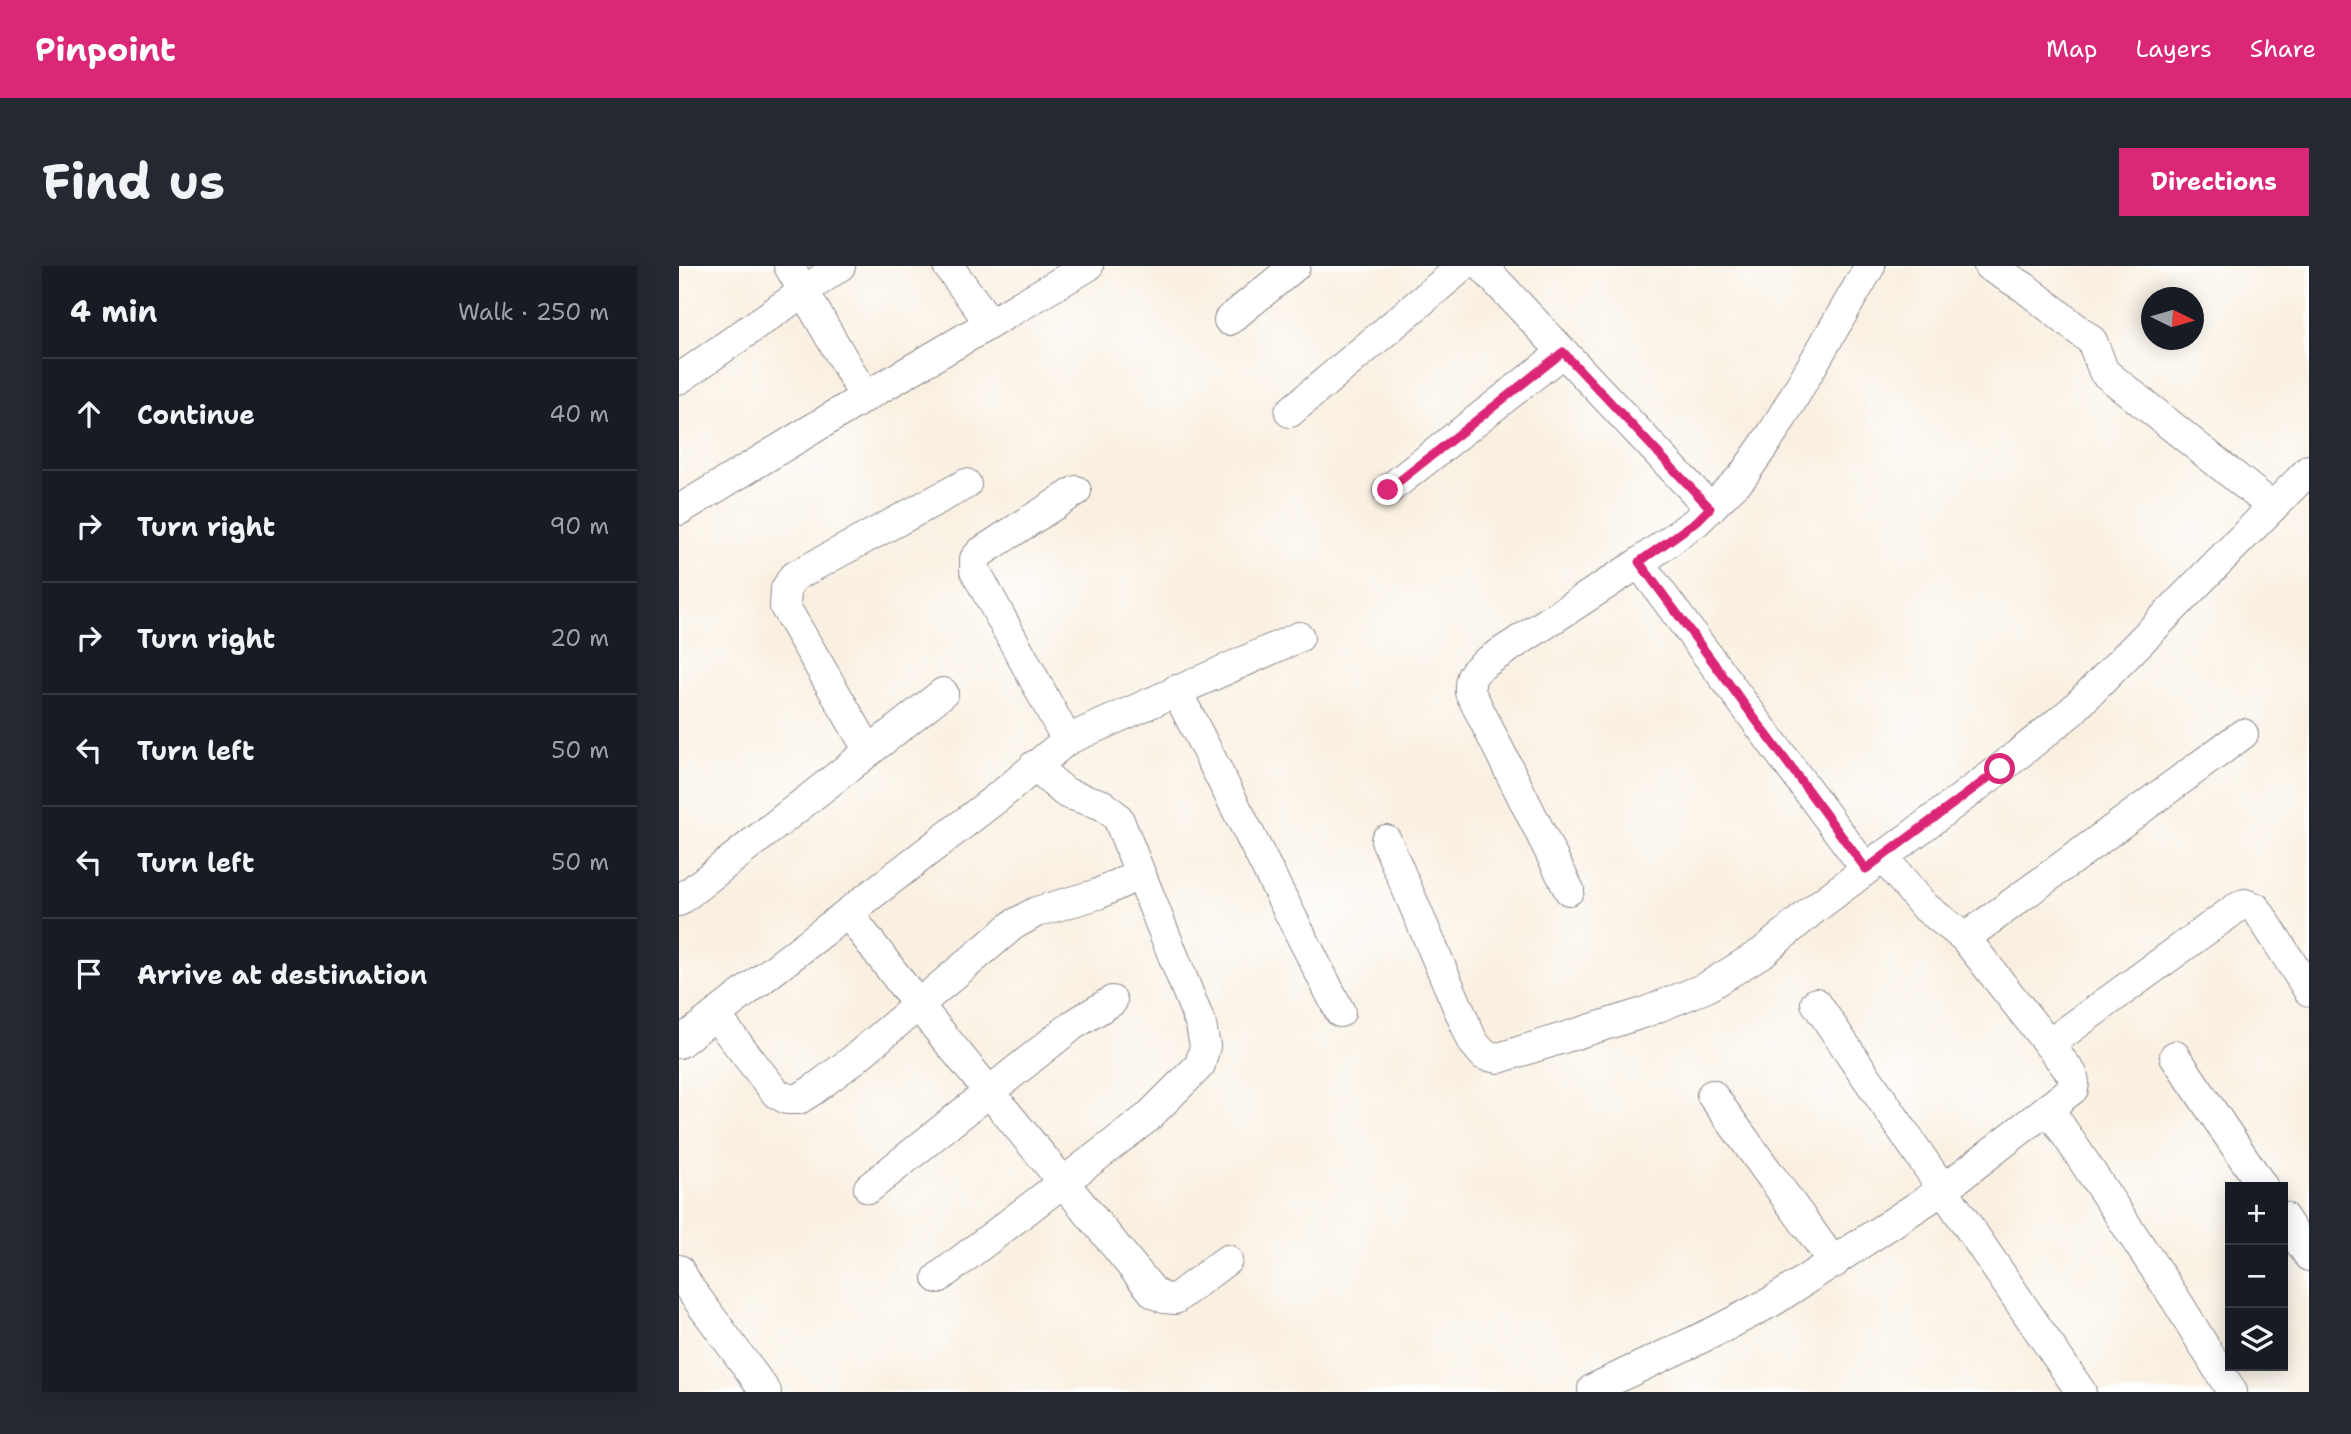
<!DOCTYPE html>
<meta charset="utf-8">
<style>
:root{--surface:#171b24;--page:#242831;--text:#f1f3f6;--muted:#9ea1a6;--line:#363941;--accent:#db2777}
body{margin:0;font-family:"Shantell Sans",sans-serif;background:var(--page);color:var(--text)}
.controls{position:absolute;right:21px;bottom:21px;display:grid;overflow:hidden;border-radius:0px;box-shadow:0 4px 18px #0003}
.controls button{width:63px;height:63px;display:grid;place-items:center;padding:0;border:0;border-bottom:2px solid var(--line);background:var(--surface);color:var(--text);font:35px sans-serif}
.compass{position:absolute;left:1462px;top:21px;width:63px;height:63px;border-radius:50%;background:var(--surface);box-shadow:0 4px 18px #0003;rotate:95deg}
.stop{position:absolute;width:21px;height:21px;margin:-16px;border:5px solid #db2777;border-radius:50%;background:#fff}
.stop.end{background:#db2777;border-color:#fff;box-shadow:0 2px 7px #0008}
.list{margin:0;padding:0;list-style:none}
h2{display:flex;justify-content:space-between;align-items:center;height:91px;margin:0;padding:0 28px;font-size:30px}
h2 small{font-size:23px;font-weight:400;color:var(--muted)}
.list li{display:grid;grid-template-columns:46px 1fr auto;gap:21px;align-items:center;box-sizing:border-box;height:112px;padding:0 28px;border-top:2px solid var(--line)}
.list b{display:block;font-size:26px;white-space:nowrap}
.list em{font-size:23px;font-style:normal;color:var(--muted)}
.icon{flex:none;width:38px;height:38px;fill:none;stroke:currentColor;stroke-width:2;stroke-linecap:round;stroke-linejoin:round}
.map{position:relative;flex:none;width:1630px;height:1126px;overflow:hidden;border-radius:0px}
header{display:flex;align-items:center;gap:42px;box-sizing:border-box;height:98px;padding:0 35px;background:var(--accent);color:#fff}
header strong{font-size:33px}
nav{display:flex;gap:38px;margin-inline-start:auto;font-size:24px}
.intro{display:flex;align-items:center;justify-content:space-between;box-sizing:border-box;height:168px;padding:0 42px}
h1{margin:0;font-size:49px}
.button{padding:18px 32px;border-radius:0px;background:var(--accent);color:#fff;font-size:24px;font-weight:700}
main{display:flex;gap:42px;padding:0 42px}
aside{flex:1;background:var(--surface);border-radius:0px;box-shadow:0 4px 18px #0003}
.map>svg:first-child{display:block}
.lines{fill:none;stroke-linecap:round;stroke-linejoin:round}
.minor-casing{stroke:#8e898e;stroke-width:32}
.minor{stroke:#fff;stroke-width:30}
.route{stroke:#db2777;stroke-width:9}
</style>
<header>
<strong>Pinpoint</strong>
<nav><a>Map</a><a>Layers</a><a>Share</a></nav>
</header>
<div class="intro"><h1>Find us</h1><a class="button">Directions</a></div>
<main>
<aside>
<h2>4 min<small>Walk · 250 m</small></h2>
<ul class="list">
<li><svg class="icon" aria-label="ahead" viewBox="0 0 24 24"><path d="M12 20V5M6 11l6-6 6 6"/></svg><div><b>Continue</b></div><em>40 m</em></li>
<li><svg class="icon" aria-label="right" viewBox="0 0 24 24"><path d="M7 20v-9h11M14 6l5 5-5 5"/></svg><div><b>Turn right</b></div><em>90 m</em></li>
<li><svg class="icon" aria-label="right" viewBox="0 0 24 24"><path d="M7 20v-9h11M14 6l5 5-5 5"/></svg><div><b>Turn right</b></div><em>20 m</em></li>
<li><svg class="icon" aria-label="left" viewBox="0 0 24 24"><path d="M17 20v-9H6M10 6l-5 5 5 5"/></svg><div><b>Turn left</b></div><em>50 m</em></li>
<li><svg class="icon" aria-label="left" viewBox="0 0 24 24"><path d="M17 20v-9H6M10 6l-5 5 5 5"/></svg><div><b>Turn left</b></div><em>50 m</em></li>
<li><svg class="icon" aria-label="arrive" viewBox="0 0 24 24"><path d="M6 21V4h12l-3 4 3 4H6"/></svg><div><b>Arrive at destination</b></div></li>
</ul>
</aside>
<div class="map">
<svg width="1630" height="1126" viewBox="0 0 1630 1126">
<rect width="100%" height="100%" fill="#fff"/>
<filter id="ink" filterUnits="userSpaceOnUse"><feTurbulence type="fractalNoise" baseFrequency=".0143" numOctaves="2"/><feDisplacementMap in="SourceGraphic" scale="14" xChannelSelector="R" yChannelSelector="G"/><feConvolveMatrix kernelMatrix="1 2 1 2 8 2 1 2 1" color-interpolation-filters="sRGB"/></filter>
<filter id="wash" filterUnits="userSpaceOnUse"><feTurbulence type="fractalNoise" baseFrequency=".00686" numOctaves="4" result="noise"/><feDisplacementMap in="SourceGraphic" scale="28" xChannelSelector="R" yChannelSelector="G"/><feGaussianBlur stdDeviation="1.57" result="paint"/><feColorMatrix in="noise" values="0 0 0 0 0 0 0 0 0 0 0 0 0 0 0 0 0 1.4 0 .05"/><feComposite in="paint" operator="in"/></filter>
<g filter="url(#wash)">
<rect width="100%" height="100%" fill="#f9f0e1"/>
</g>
<g filter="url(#ink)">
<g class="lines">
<defs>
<g id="minor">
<path d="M 110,0 L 186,131"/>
<path d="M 269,0 L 311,57"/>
<path d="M 803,0 L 1031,242"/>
<path d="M 1310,0 L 1345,21 L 1413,75 L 1425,106 L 1594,241"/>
<path d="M 550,54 L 616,0"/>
<path d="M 0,113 L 161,0"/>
<path d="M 611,146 L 784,0"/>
<path d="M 709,224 L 884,86"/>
<path d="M 0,244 L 186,131 L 409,0"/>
<path d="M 960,297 L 1187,603"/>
<path d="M 497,424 L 661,746"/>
<path d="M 388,474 L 296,304 L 296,293 L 302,286 L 397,225"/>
<path d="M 190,485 L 106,341 L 107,323 L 114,311 L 287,218"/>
<path d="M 707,574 L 794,776 L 805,789 L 820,792 L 964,747 L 1026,722 L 1084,686 L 1135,643 L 1321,503 L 1393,445 L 1630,204"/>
<path d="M 890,624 L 791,426 C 790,411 794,406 806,397 L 960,297 L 1018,255 L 1063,211 L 1095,165 L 1191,0"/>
<path d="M 0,635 L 264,427"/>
<path d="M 169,647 L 239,739 L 475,1027 L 485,1032 L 496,1033 L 548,994"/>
<path d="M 1286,672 L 1564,468"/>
<path d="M 1137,737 L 1402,1126"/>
<path d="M 36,749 L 97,827 L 108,833 L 120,833 L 134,824 L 174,794 L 334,659 L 357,646 L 419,628 L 461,608"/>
<path d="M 0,777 L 323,528 L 388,474 L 620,371"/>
<path d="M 1370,778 L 1556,643 L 1566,638 L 1577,642 L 1630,725"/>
<path d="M 1496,790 L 1584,921"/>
<path d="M 1033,829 L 1155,997"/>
<path d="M 1370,843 L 1499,1037 L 1553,1126"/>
<path d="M 190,922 L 394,759 L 433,735"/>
<path d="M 1604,951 L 1630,990"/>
<path d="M 0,1004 L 11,1023 L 87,1126"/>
<path d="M 259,1012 L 468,852 L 521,799 L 526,780 L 522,759 L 439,552 L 424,539 L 387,527 L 355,500"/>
<path d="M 914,1123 L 1037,1065 L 1094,1035 L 1265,923 L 1394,823 L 1395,816 L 1393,808 L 1286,672 L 1245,640 L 1203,590"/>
</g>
</defs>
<!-- minor casing -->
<use href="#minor" class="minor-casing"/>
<!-- minor -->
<use href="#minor" class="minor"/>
</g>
</g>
<g class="lines" filter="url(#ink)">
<!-- route -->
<path class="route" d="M 709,224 L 884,86 L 1031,242 L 1018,255 L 960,296 L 1187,603 L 1321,503"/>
</g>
</svg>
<div class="controls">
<button>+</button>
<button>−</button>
<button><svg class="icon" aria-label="layers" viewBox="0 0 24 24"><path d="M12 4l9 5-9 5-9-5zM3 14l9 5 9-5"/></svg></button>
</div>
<svg class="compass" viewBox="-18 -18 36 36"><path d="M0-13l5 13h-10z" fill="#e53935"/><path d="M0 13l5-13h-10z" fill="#9ea1a6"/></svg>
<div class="stop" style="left:1321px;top:503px"></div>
<div class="stop end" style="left:709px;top:224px"></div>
</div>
</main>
